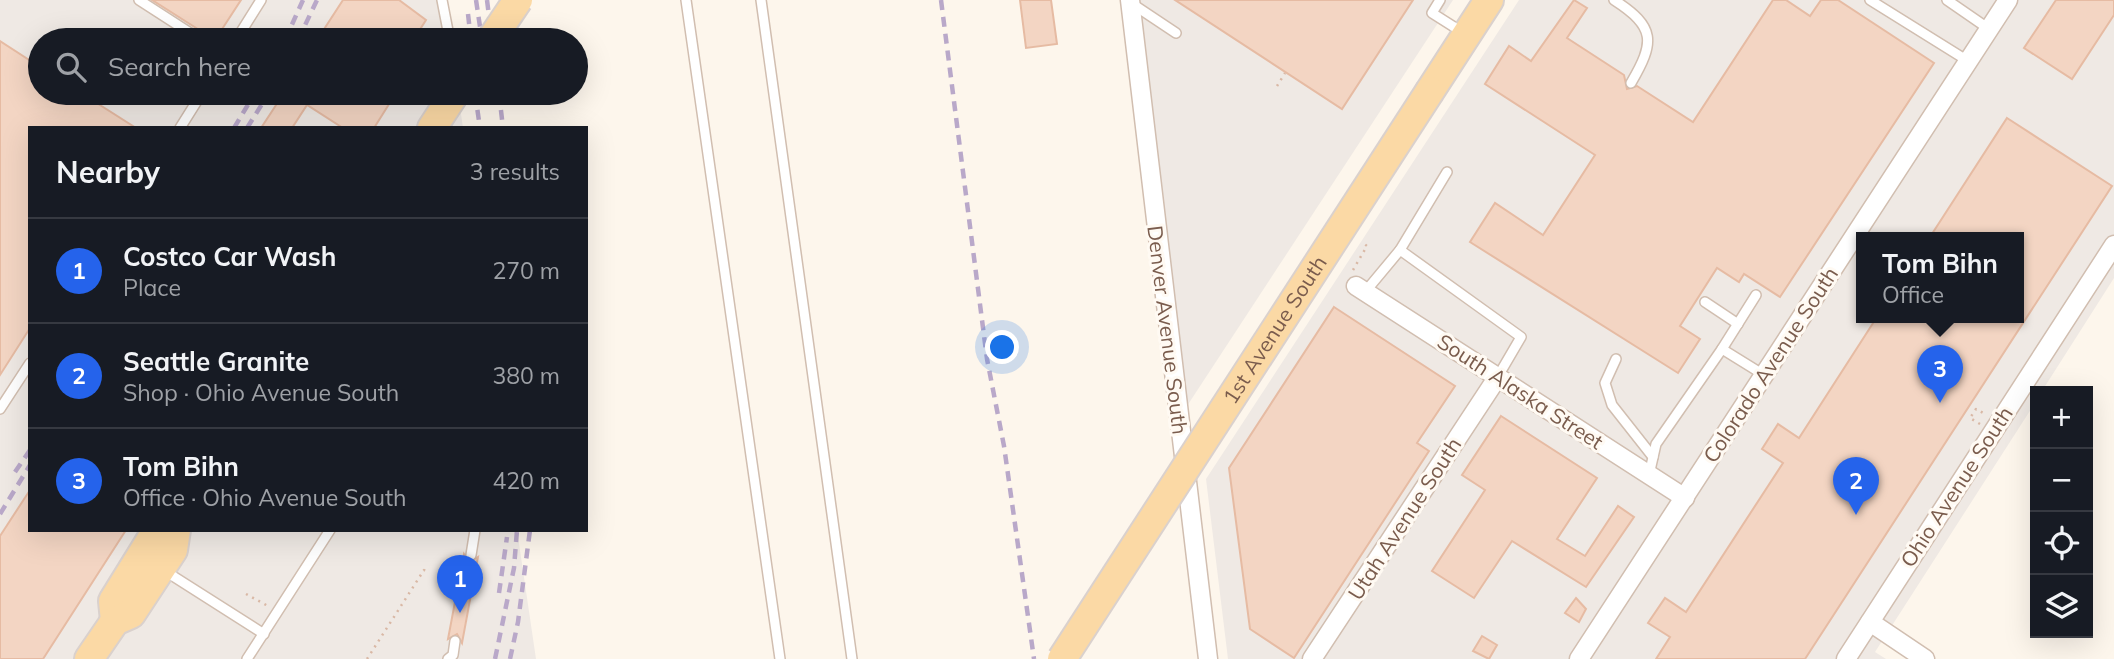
<!DOCTYPE html>
<meta charset="utf-8">
<style>
:root{--surface:#171b24;--page:#242831;--text:#f1f3f6;--muted:#9ea1a6;--line:#363941;--accent:#2563eb}
body{margin:0;font-family:Mulish,sans-serif;background:var(--page);color:var(--text)}
.controls{position:absolute;right:21px;bottom:21px;display:grid;overflow:hidden;border-radius:0px;box-shadow:0 7px 28px #0002}
.controls button{width:63px;height:63px;display:grid;place-items:center;padding:0;border:0;border-bottom:2px solid var(--line);background:var(--surface);color:var(--text);font:35px sans-serif}
.you{position:absolute;left:1003px;top:348px;width:24px;height:24px;margin:-18px;border:5px solid #fff;border-radius:50%;background:#1a73e8;box-shadow:0 0 0 10px #1a73e833}
.badge{display:grid;place-items:center;width:46px;height:46px;border-radius:50%;background:var(--accent);color:#fff;font-size:23px;font-weight:700}
.pin{position:absolute;translate:-50% -58px;filter:drop-shadow(0 2px 4px #0008)}
.pin::after{content:'';position:absolute;top:37px;width:24px;height:21px;background:inherit;clip-path:polygon(0 0,100% 0,50% 100%)}
.popup{position:absolute;left:1856px;top:232px;width:168px;height:91px;box-sizing:border-box;display:grid;place-content:center;border-radius:0px;background:var(--surface);filter:drop-shadow(0 2px 5px #0005);font-size:23px;white-space:nowrap;color:var(--muted)}
.popup b{font-size:26px;color:var(--text)}
.popup::after{content:'';position:absolute;left:50%;top:100%;margin-left:-14px;border:14px solid transparent;border-top-color:var(--surface)}
.list{margin:0;padding:0;list-style:none}
h2{display:flex;justify-content:space-between;align-items:center;height:91px;margin:0;padding:0 28px;font-size:30px}
h2 small{font-size:23px;font-weight:400;color:var(--muted)}
.list li{display:grid;grid-template-columns:46px 1fr auto;gap:21px;align-items:center;box-sizing:border-box;height:105px;padding:0 28px;border-top:2px solid var(--line)}
.list b{display:block;font-size:26px;white-space:nowrap}
.list p{margin:0;font-size:23px;white-space:nowrap;color:var(--muted)}
.list em{font-size:23px;font-style:normal;color:var(--muted)}
.icon{flex:none;width:38px;height:38px;fill:none;stroke:currentColor;stroke-width:2;stroke-linecap:round;stroke-linejoin:round}
.map{position:relative;flex:none;width:2114px;height:659px;overflow:hidden}
.search{position:absolute;background:var(--surface);box-shadow:0 7px 28px #0002;left:28px;top:28px;width:560px;height:77px;display:flex;align-items:center;gap:18px;box-sizing:border-box;padding:0 24px;border-radius:38px;color:var(--muted);font-size:26px}
.panel{position:absolute;background:var(--surface);box-shadow:0 7px 28px #0002;left:28px;top:126px;width:560px;height:406px;border-radius:0px}
.map>svg:first-child{display:block}
.industrial{fill:#efe9e4;fill-rule:evenodd}
.building{fill:#f3d5c3;stroke:#e6bba3;stroke-width:2}
.lines{fill:none;stroke-linecap:round;stroke-linejoin:round}
.service-casing{stroke:#d1beb0;stroke-width:12}
.minor-casing{stroke:#d1beb0;stroke-width:21}
.primary-casing{stroke:#dad1cd;stroke-width:32}
.path{stroke:#d9b8a5;stroke-width:2.5;stroke-dasharray:2 5;stroke-linecap:butt}
.service{stroke:#fff;stroke-width:9}
.minor{stroke:#fff;stroke-width:18}
.primary{stroke:#fbd9a5;stroke-width:28}
.rail{stroke:#b9a8c9;stroke-width:4.5;stroke-dasharray:10 7;stroke-linecap:butt}
.primary-bridge-casing{stroke:#dad1cd;stroke-width:32;stroke-linecap:butt}
.primary-bridge{stroke:#fbd9a5;stroke-width:28}
.labels{text-anchor:middle;stroke-width:6;stroke-linejoin:round;paint-order:stroke}
.street-label{font-size:21px;fill:#7a5c4d;stroke:#fffaf3}
</style>
<div class="map">
<svg width="2114" height="659" viewBox="0 0 2114 659">
<rect width="100%" height="100%" fill="#fdf6ec"/>
<!-- industrial -->
<g class="industrial">
<path d="M 0,0 L 446,0 L 451,40 L 40,40 L 40,93 L 458,93 L 463,128 L 30,128 L 30,530 L 517,530 L 536,659 L 0,659 Z"/>
<path d="M 1133,0 L 1453,0 L 1187,406 Z"/>
<path d="M 1519,0 L 2114,0 L 2114,278 L 2042,391 L 2035,391 L 2035,403 L 1875,652 L 1886,659 L 1228,659 L 1206,479 ZM 1861,237 L 2019,237 L 2019,317 L 1861,317 Z"/>
</g>
<!-- building -->
<g class="building">
<path d="M 152,0 L 241,0 L 215,40 Z"/>
<path d="M 343,0 L 399,0 L 426,20 L 419,31 L 433,40 L 317,40 Z"/>
<path d="M 1020,0 L 1051,0 L 1057,44 L 1026,48 Z"/>
<path d="M 1175,0 L 1413,0 L 1342,109 Z"/>
<path d="M 1574,0 L 1587,8 L 1567,38 L 1624,75 L 1627,89 L 1637,86 L 1693,122 L 1773,0 L 1786,0 L 1810,16 L 1821,0 L 1838,0 L 1934,63 L 1780,297 L 1744,274 L 1739,282 L 1717,268 L 1680,326 L 1700,339 L 1678,373 L 1470,242 L 1495,203 L 1543,235 L 1595,155 L 1485,84 L 1509,46 L 1531,61 Z"/>
<path d="M 2056,0 L 2114,0 L 2114,15 L 2072,79 L 2024,48 Z"/>
<path d="M 0,41 L 40,67 L 40,93 L 81,93 L 136,128 L 30,128 L 30,328 L 0,375 Z"/>
<path d="M 284,93 L 396,93 L 374,128 L 343,128 L 307,105 L 292,128 L 261,128 Z"/>
<path d="M 2007,118 L 2112,186 L 1805,659 L 1656,659 L 1670,637 L 1648,623 L 1665,598 L 1686,612 L 1783,463 L 1762,449 L 1778,424 L 1799,438 L 1877,317 L 2019,317 L 2019,237 L 1930,237 Z"/>
<path d="M 1334,307 L 1455,386 L 1417,443 L 1429,451 L 1294,658 L 1250,629 L 1229,468 Z"/>
<path d="M 1501,416 L 1597,478 L 1557,539 L 1585,556 L 1618,506 L 1634,517 L 1586,587 L 1512,541 L 1474,598 L 1432,571 L 1485,490 L 1462,475 Z"/>
<path d="M 30,490 L 30,530 L 126,530 L 43,659 L 0,659 L 0,536 Z"/>
<path d="M 464,554 L 469,562 L 478,557 L 462,643 L 457,634 L 448,639 L 458,586 L 446,583 L 450,559 L 463,561 Z"/>
<path d="M 1576,598 L 1586,609 L 1579,622 L 1565,613 Z"/>
<path d="M 1482,636 L 1497,645 L 1489,659 L 1473,651 Z"/>
</g>
<g class="lines">
<defs>
<g id="service">
<path d="M 139,0 L 201,40"/>
<path d="M 442,0 L 448,31"/>
<path d="M 686,0 L 780,659"/>
<path d="M 761,0 L 852,659"/>
<path d="M 1440,0 L 1432,13 L 1462,32"/>
<path d="M 1614,0 C 1656,27 1655,42 1631,83"/>
<path d="M 1870,0 L 1968,61"/>
<path d="M 1947,0 L 1989,29"/>
<path d="M 1131,3 L 1176,33"/>
<path d="M 236,40 L 261,0"/>
<path d="M 180,128 L 202,93"/>
<path d="M 1400,250 L 1447,172"/>
<path d="M 1365,292 L 1400,250 L 1521,337 L 1497,378"/>
<path d="M 1756,295 L 1722,349 L 1764,375"/>
<path d="M 1705,302 L 1738,324"/>
<path d="M 1616,359 L 1605,383 L 1612,405 L 1653,457"/>
<path d="M 0,409 L 30,363"/>
<path d="M 1649,475 L 1656,444 L 1722,349"/>
<path d="M 471,555 L 475,530"/>
<path d="M 165,571 L 264,634"/>
<path d="M 247,659 L 330,530"/>
<path d="M 448,659 L 453,655 L 455,641"/>
</g>
<g id="minor">
<path d="M 1130,0 L 1208,659"/>
<path d="M 1356,286 L 1685,498"/>
<path d="M 1870,622 L 1925,659"/>
<path d="M 1312,659 L 1497,378"/>
<path d="M 1579,659 L 2008,0"/>
<path d="M 1846,659 L 2114,245"/>
</g>
<g id="primary">
<path d="M 1430,91 L 1489,0"/>
<path d="M 432,128 L 455,93"/>
<path d="M 115,621 L 113,601 L 152,538 L 162,530"/>
<path d="M 89,659 L 115,621 L 131,614 L 173,550 L 176,530"/>
</g>
</defs>
<!-- service casing -->
<use href="#service" class="service-casing"/>
<!-- minor casing -->
<use href="#minor" class="minor-casing"/>
<!-- primary casing -->
<use href="#primary" class="primary-casing"/>
<!-- path -->
<g class="path">
<path d="M 1277,86 L 1285,73"/>
<path d="M 1353,270 L 1367,246 L 1362,242"/>
<path d="M 1980,424 L 1970,418 L 1976,409 L 1985,414"/>
<path d="M 246,594 L 268,606"/>
<path d="M 367,659 L 424,570 L 426,571"/>
</g>
<!-- service -->
<use href="#service" class="service"/>
<!-- minor -->
<use href="#minor" class="minor"/>
<!-- primary -->
<use href="#primary" class="primary"/>
<!-- rail -->
<g class="rail">
<path d="M 476,0 L 482,40"/>
<path d="M 487,0 L 492,40"/>
<path d="M 941,0 L 987,359 L 1004,446 L 1034,659"/>
<path d="M 468,14 L 471,40"/>
<path d="M 285,40 L 303,0"/>
<path d="M 298,40 L 317,0"/>
<path d="M 475,93 L 480,128"/>
<path d="M 499,93 L 503,128"/>
<path d="M 234,128 L 255,93"/>
<path d="M 247,128 L 269,93"/>
<path d="M 15,472 L 30,450"/>
<path d="M 0,514 L 30,465"/>
<path d="M 499,593 L 507,537"/>
<path d="M 495,659 L 514,568 L 517,530"/>
<path d="M 510,659 L 518,622 L 530,530"/>
</g>
<defs>
<g id="primary-bridge">
<path d="M 491,40 L 518,0"/>
<path id="s1" d="M 1062,659 L 1430,91"/>
</g>
</defs>
<!-- primary-bridge casing -->
<use href="#primary-bridge" class="primary-bridge-casing"/>
<!-- primary-bridge -->
<use href="#primary-bridge" class="primary-bridge"/>
</g>
<g class="labels">
<!-- street labels -->
<g class="street-label">
<text transform="translate(1167 330) rotate(83)" y="7">Denver Avenue South</text>
<text dy="7" stroke="none"><textPath href="#s1" startOffset="392">1st Avenue South</textPath></text>
<text transform="translate(1771 365) rotate(-57)" y="7">Colorado Avenue South</text>
<text transform="translate(1520 392) rotate(33)" y="7">South Alaska Street</text>
<text transform="translate(1957 487) rotate(-57)" y="7">Ohio Avenue South</text>
<text transform="translate(1405 519) rotate(-57)" y="7">Utah Avenue South</text>
</g>
</g>
</svg>
<div class="controls">
<button>+</button>
<button>−</button>
<button><svg class="icon" aria-label="locate" viewBox="0 0 24 24"><circle cx="12" cy="12" r="6"/><path d="M12 2v4M12 18v4M2 12h4M18 12h4"/></svg></button>
<button><svg class="icon" aria-label="layers" viewBox="0 0 24 24"><path d="M12 4l9 5-9 5-9-5zM3 14l9 5 9-5"/></svg></button>
</div>
<div class="you"></div>
<div class="pin badge" style="left:460px;top:613px">1</div>
<div class="pin badge" style="left:1856px;top:515px">2</div>
<div class="pin badge" style="left:1940px;top:403px">3</div>
<div class="popup"><b>Tom Bihn</b>Office</div>
<div class="search"><svg class="icon" aria-label="search" viewBox="0 0 24 24"><circle cx="10" cy="10" r="6"/><path d="M15 15l6 6"/></svg>Search here</div>
<section class="panel">
<h2>Nearby<small>3 results</small></h2>
<ul class="list">
<li><span class="badge">1</span><div><b>Costco Car Wash</b><p>Place</p></div><em>270 m</em></li>
<li><span class="badge">2</span><div><b>Seattle Granite</b><p>Shop · Ohio Avenue South</p></div><em>380 m</em></li>
<li><span class="badge">3</span><div><b>Tom Bihn</b><p>Office · Ohio Avenue South</p></div><em>420 m</em></li>
</ul>
</section>
</div>
